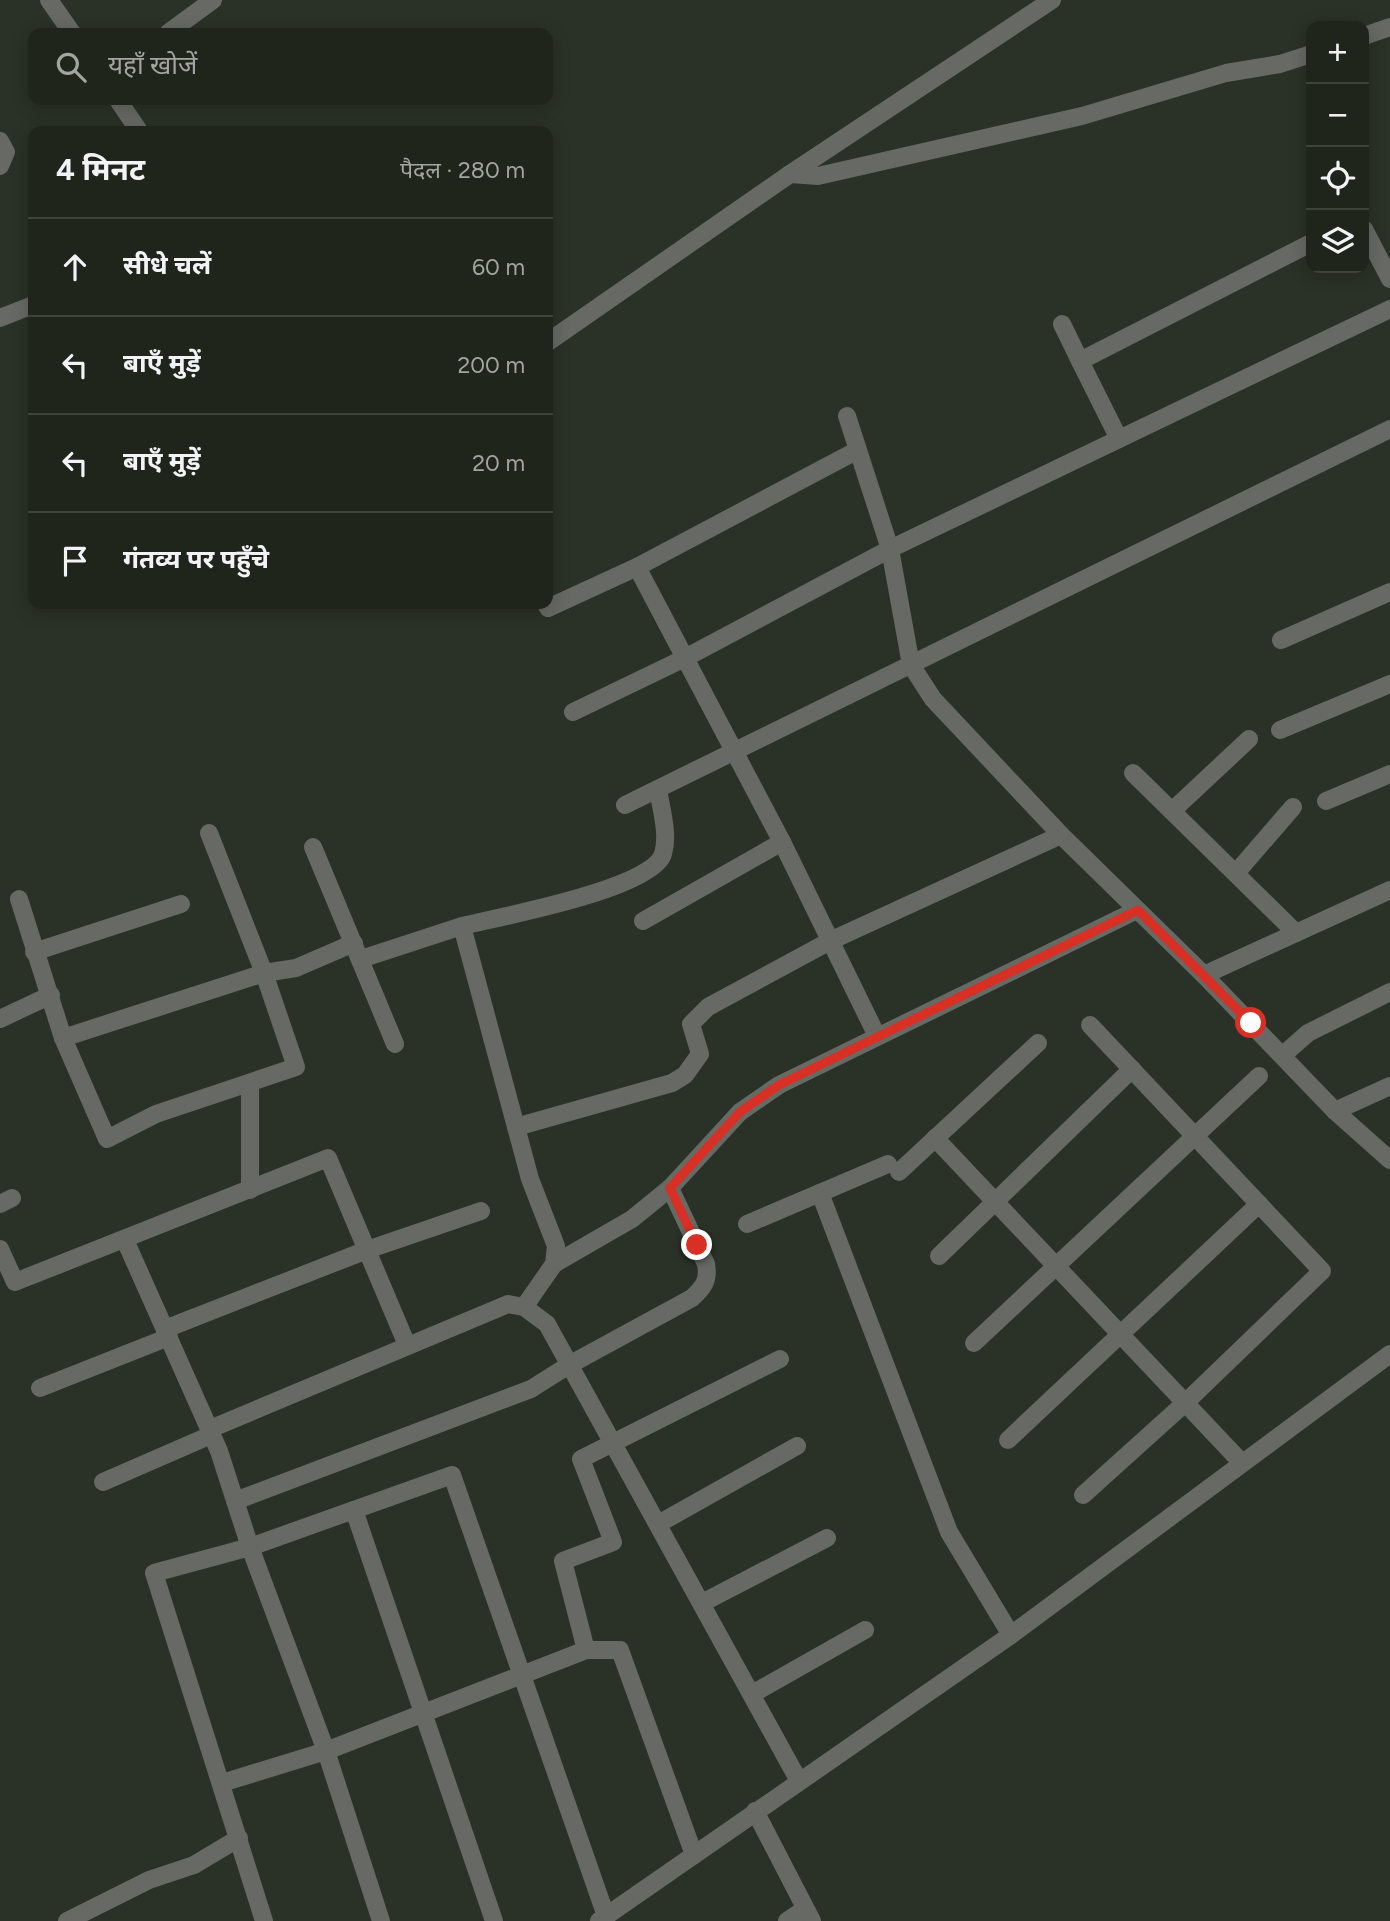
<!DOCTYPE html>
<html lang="hi">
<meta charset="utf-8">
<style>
:root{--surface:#20251c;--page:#2d3129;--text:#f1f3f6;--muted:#a2a5a3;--line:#3d423b}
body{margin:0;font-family:Figtree,"Noto Sans Devanagari",sans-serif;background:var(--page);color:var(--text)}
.controls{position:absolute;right:21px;top:21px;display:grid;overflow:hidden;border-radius:14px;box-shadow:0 4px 18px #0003}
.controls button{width:63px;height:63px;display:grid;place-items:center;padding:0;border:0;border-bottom:2px solid var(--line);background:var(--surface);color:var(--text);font:35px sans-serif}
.stop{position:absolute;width:21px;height:21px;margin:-16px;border:5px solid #d93025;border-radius:50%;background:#fff}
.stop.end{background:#d93025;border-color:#fff;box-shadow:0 2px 7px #0008}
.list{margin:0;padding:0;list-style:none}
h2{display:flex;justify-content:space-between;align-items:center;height:91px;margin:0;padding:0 28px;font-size:30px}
h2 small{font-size:23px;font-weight:400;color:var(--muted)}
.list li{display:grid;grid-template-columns:46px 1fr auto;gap:21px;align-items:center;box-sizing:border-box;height:98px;padding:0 28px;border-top:2px solid var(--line)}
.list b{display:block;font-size:26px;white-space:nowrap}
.list em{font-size:23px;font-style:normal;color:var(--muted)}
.icon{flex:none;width:38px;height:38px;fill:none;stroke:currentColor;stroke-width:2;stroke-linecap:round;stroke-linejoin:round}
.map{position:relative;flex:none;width:1390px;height:1921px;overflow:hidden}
.search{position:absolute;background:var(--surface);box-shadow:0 4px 18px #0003;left:28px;top:28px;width:525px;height:77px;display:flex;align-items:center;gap:18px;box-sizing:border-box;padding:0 24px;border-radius:14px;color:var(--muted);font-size:26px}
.panel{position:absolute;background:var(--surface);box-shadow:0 4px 18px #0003;left:28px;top:126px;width:525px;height:483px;border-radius:14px}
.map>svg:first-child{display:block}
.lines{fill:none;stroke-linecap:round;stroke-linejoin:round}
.minor{stroke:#666964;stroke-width:18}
.route{stroke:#d93025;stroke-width:9}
</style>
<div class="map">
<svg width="1390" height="1921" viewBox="0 0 1390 1921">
<rect width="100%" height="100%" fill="#2a3126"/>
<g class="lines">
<!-- minor -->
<g class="minor">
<path d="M 49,0 L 72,33"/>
<path d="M 168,33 L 213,0"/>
<path d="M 1364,36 L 1390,27"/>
<path d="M 118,100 L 139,131"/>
<path d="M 0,141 L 6,152 L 0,166"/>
<path d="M 790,174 L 818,176 L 1082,116 L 1226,73 L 1280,64 L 1311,54"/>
<path d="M 1364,229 L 1390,279"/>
<path d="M 0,318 L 33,305"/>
<path d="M 1062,324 L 1080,361 L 1311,243"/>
<path d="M 548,342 L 790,174 L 1052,0"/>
<path d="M 1080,361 L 1119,439"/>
<path d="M 847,416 L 890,549 L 911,665 L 933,699 L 1061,835 L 1204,975 L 1335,1111 L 1390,1160"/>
<path d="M 637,567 L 782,842 L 877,1036"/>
<path d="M 548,608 L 637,567 L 856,451"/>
<path d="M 1281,640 L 1390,592"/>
<path d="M 573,712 L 685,658 L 890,549 L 1390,309"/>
<path d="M 1280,730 L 1390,684"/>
<path d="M 1133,773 L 1296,933"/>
<path d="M 1326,801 L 1390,774"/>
<path d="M 625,805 L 1390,429"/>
<path d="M 1172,811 L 1249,739"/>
<path d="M 313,847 L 395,1044"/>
<path d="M 1236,873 L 1293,807"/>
<path d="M 19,899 L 63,1038 L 107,1139 L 156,1114 L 296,1067 L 264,973 L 209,833"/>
<path d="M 643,921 L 782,842"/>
<path d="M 462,926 C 499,917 652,889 663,854 C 669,834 661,809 658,789"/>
<path d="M 34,952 L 181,904"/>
<path d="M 361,959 L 462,926 L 530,1179 L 556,1246 L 554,1264 L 524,1307"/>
<path d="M 1204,975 L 1390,890"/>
<path d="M 0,1019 L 51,995"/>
<path d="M 63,1038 L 264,973 L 296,968 L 354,943"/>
<path d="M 1283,1055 L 1308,1033 L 1390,992"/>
<path d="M 1335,1111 L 1390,1086"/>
<path d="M 516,1127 L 672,1083 L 685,1075 L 700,1054 L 691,1024 L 708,1007 L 830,941 L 1061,835"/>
<path d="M 935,1138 L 1242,1463"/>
<path d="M 899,1172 L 1038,1043"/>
<path d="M 250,1190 L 250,1084"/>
<path d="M 820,1193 L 949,1532 L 1011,1635"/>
<path d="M 0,1204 L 12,1198"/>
<path d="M 747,1224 L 888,1164"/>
<path d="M 125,1240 L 219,1451 L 250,1547 L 326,1751 L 381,1921"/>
<path d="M 0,1249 L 15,1282 L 328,1158 L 407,1345"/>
<path d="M 939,1256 L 1132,1069"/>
<path d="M 554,1264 L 632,1219 L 670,1188 L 740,1112 L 779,1085 L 1137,910"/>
<path d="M 165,1329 L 367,1250 L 481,1211"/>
<path d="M 974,1343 L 1259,1076"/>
<path d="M 40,1388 L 169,1337"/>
<path d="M 210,1429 L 508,1304 L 524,1307 L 547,1324 L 799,1781"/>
<path d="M 1008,1440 L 1259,1204"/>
<path d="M 103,1482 L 211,1435"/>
<path d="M 1083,1495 L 1185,1403 L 1322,1271 L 1090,1025"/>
<path d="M 235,1501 L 531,1389 L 569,1365 L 692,1298 C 704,1287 709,1280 706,1264 L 670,1188"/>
<path d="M 354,1510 L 494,1921"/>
<path d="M 658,1524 L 797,1446"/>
<path d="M 702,1603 L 827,1538"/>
<path d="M 586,1650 L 563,1561 L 613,1542 L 581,1459 L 780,1359"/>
<path d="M 752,1694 L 865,1630"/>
<path d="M 222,1783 L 326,1751 L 586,1650 L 620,1650 L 694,1855"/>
<path d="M 755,1811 L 812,1921"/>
<path d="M 67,1921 L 149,1880 L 194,1865 L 239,1838"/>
<path d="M 264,1921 L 154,1573 L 250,1547 L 452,1475 L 606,1916"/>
<path d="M 599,1921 L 1011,1635 L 1390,1354"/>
<path d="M 787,1921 L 805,1909"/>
</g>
</g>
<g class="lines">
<!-- route -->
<path class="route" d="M 697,1245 L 670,1188 L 740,1112 L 779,1085 L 1138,910 L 1251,1023"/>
</g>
</svg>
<div class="controls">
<button>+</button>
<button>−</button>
<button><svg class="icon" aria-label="locate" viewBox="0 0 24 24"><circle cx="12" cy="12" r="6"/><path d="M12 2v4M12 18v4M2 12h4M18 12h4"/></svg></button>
<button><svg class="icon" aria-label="layers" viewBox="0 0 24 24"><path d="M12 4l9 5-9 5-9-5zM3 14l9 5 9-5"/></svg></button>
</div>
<div class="stop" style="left:1251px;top:1023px"></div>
<div class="stop end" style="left:697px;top:1245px"></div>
<div class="search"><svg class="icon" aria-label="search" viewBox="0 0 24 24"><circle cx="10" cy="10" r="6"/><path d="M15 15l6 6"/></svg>यहाँ खोजें</div>
<section class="panel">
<h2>4 मिनट<small>पैदल · 280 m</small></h2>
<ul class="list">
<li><svg class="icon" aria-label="ahead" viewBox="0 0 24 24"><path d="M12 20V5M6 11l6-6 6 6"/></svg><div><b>सीधे चलें</b></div><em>60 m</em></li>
<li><svg class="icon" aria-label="left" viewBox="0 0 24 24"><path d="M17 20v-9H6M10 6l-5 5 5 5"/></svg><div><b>बाएँ मुड़ें</b></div><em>200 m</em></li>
<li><svg class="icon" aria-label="left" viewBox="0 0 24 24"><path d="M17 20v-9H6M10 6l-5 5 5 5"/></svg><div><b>बाएँ मुड़ें</b></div><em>20 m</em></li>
<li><svg class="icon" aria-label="arrive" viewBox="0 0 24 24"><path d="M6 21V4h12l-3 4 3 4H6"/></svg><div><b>गंतव्य पर पहुँचे</b></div></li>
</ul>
</section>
</div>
